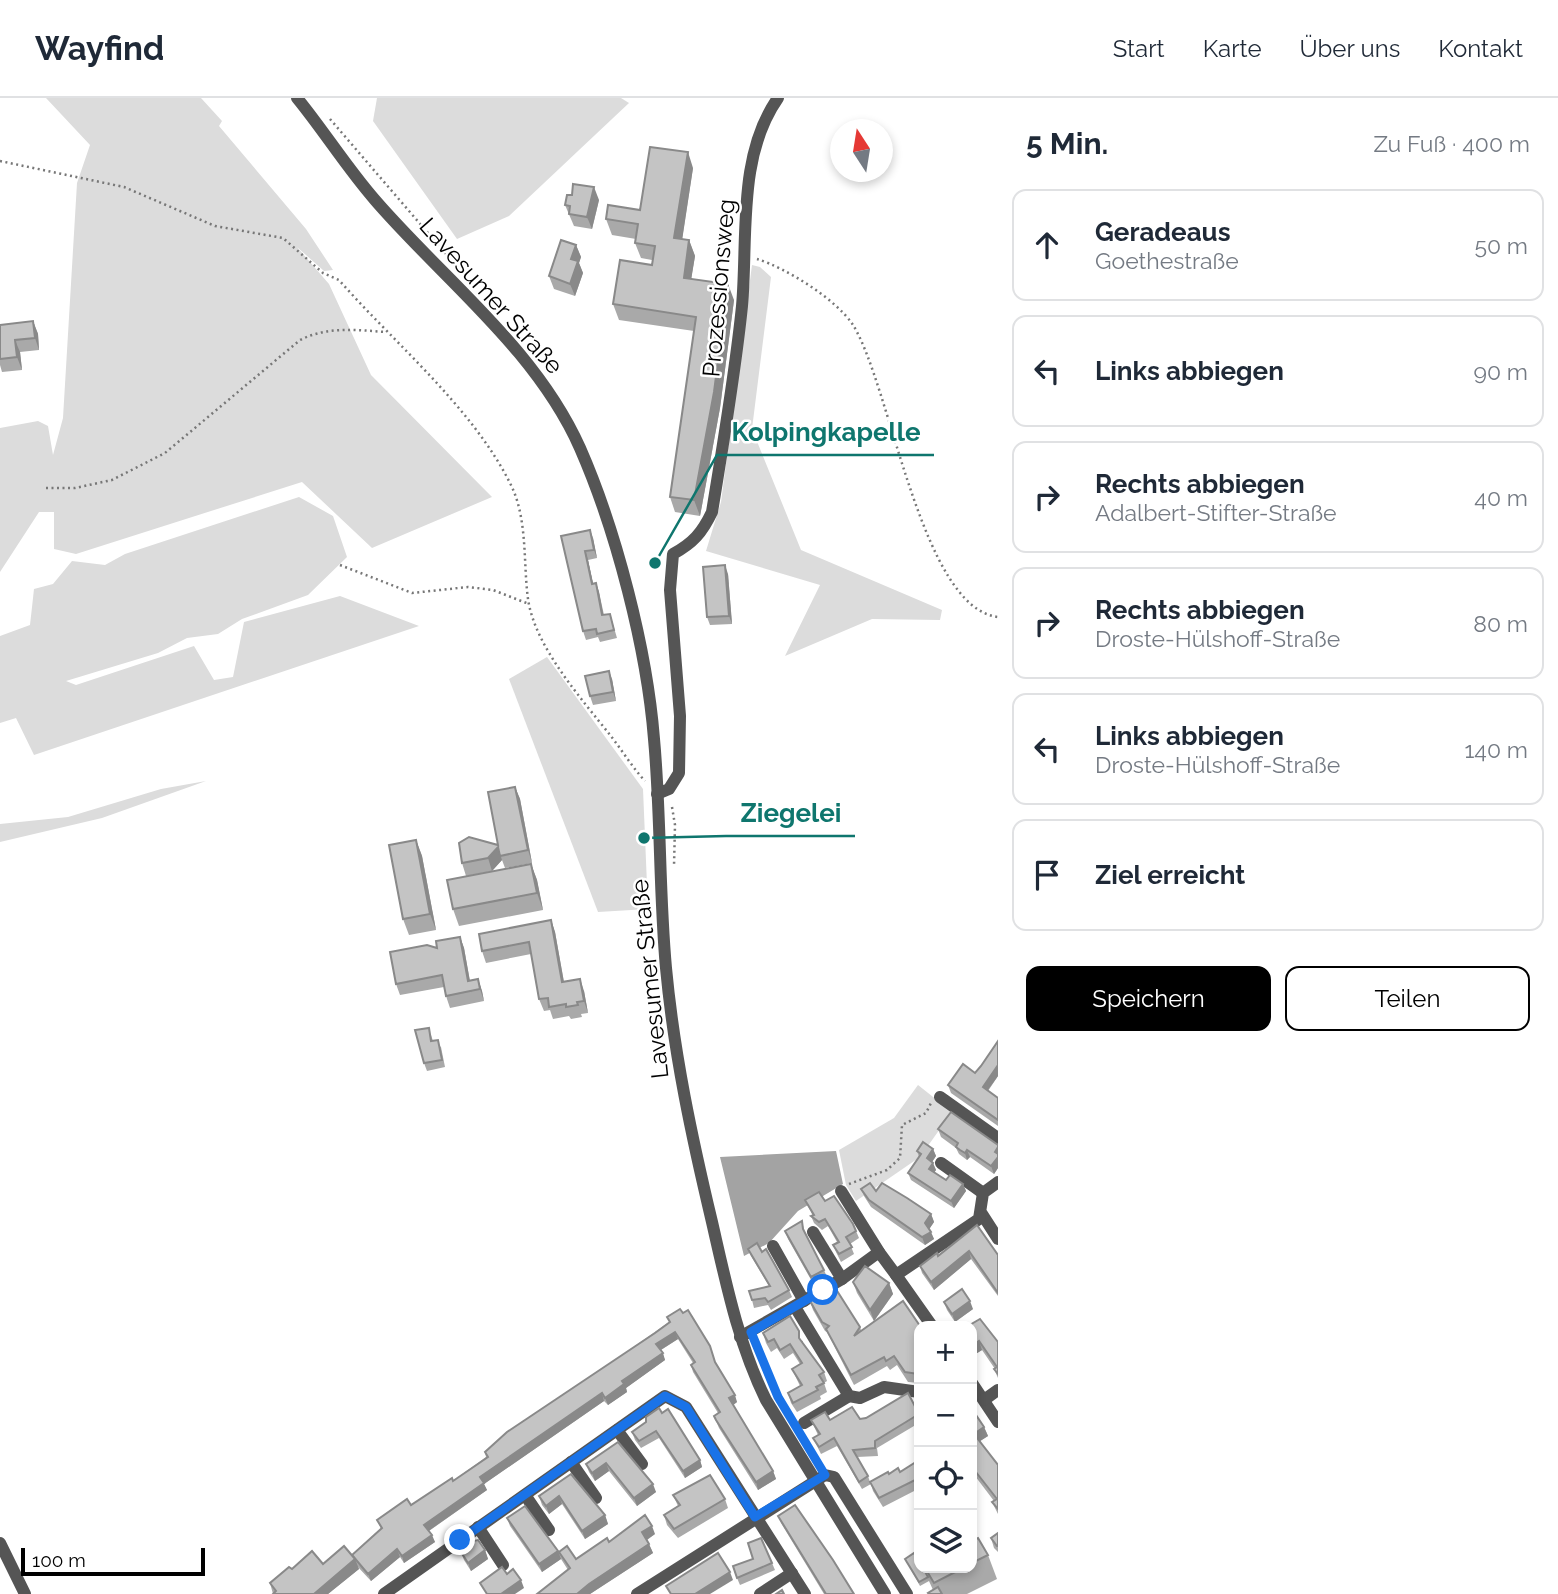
<!DOCTYPE html>
<html lang="de">
<meta charset="utf-8">
<style>
:root{--surface:#fff;--page:#f6f6f7;--text:#1f2937;--muted:#747a83;--line:#e0e1e3;--accent:#000}
body{margin:0;font-family:Raleway,sans-serif;background:var(--page);color:var(--text)}
.controls{position:absolute;right:21px;bottom:21px;display:grid;overflow:hidden;border-radius:14px;box-shadow:0 4px 10px #0003}
.controls button{width:63px;height:63px;display:grid;place-items:center;padding:0;border:0;border-bottom:2px solid var(--line);background:var(--surface);color:var(--text);font:35px sans-serif}
.compass{position:absolute;left:830px;top:21px;width:63px;height:63px;border-radius:50%;background:var(--surface);box-shadow:0 4px 10px #0003;rotate:348deg}
.scale{position:absolute;left:21px;bottom:18px;width:184px;box-sizing:border-box;padding-left:7px;border:4px solid #000;border-top:0;font-size:19px;line-height:24px;white-space:nowrap;color:#000;-webkit-text-stroke:5px #fff;paint-order:stroke}
.stop{position:absolute;width:21px;height:21px;margin:-16px;border:5px solid #1a73e8;border-radius:50%;background:#fff}
.stop.end{background:#1a73e8;border-color:#fff;box-shadow:0 2px 7px #0008}
.list{margin:0;padding:0;list-style:none}
h2{display:flex;justify-content:space-between;align-items:center;height:91px;margin:0;padding:0 28px;font-size:30px}
h2 small{font-size:23px;font-weight:400;color:var(--muted)}
.list li{display:grid;grid-template-columns:46px 1fr auto;gap:21px;align-items:center;box-sizing:border-box;height:112px;margin:0 14px 14px;padding:0 14px;border:2px solid var(--line);border-radius:14px}
.list b{display:block;font-size:26px;white-space:nowrap}
.list p{margin:0;font-size:23px;white-space:nowrap;color:var(--muted)}
.list em{font-size:23px;font-style:normal;color:var(--muted)}
.actions{display:flex;gap:14px;padding:21px 28px}
.actions a{flex:1;padding:16px 0;border:2px solid var(--accent);border-radius:14px;text-align:center;font-size:24px;color:var(--accent)}
.actions .main{background:var(--accent);color:#fff}
.icon{flex:none;width:38px;height:38px;fill:none;stroke:currentColor;stroke-width:2;stroke-linecap:round;stroke-linejoin:round}
.map{position:relative;flex:none;width:998px;height:1496px;overflow:hidden}
header{display:flex;align-items:center;gap:42px;box-sizing:border-box;height:98px;padding:0 35px;background:var(--surface);border-bottom:2px solid var(--line)}
header strong{font-size:33px}
nav{display:flex;gap:38px;margin-inline-start:auto;font-size:24px}
main{display:flex}
aside{flex:1;background:var(--surface)}
.map>svg:first-child{display:block}
.green{fill:#dcdcdc}
.water{fill:#a3a3a3}
.lines{fill:none;stroke-linecap:round;stroke-linejoin:round}
.path{stroke:#777;stroke-width:2.5;stroke-dasharray:2 3.5;stroke-linecap:butt}
.minor{stroke:#555;stroke-width:12}
.wall{fill:#a9a9a9}
.shaded-wall{fill:#898989}
.building{fill:#c4c4c4;stroke:#898989;stroke-width:2}
.route{stroke:#1a73e8;stroke-width:9}
.labels{text-anchor:middle;stroke-width:5;stroke-linejoin:round;paint-order:stroke}
.street-label{font-size:24px;fill:#000;stroke:#fff}
.leader{fill:none;stroke:#0f766e;stroke-width:2.5}
.callout-dot{fill:#0f766e;stroke:#fff;stroke-width:2.5}
.callout-label{font-size:26px;text-anchor:middle;font-weight:bold;fill:#0f766e;stroke:#fff;stroke-width:5;stroke-linejoin:round;paint-order:stroke}
</style>
<header>
<strong>Wayfind</strong>
<nav><a>Start</a><a>Karte</a><a>Über uns</a><a>Kontakt</a></nav>
</header>
<main>
<div class="map">
<svg width="998" height="1496" viewBox="0 0 998 1496">
<rect width="100%" height="100%" fill="#fff"/>
<!-- green -->
<g class="green">
<path d="M 46,0 L 201,0 L 222,23 L 219,28 L 306,131 L 333,172 L 324,173 L 297,149 L 329,186 L 371,277 L 492,399 L 372,450 L 302,384 L 76,456 L 54,451 L 54,414 L 39,414 L 0,474 L 0,330 L 38,323 L 48,328 L 53,357 L 63,320 L 77,85 L 90,47 Z"/>
<path d="M 377,0 L 621,0 L 629,5 L 509,118 L 457,141 L 373,23 Z"/>
<path d="M 752,167 L 760,169 L 771,179 L 752,331 L 801,452 L 942,512 L 940,522 L 872,521 L 785,558 L 820,487 L 706,453 L 721,404 Z"/>
<path d="M 299,399 L 333,418 L 347,459 L 308,497 L 242,521 L 218,536 L 187,540 L 158,555 L 66,583 L 76,587 L 194,548 L 214,582 L 233,579 L 244,524 L 340,498 L 419,528 L 34,657 L 16,620 L 0,625 L 0,538 L 30,527 L 34,491 L 53,486 L 72,463 L 105,467 L 125,456 Z"/>
<path d="M 547,559 L 643,691 L 648,811 L 598,814 L 509,581 Z"/>
<path d="M 206,683 L 102,720 L 0,744 L 0,726 L 68,719 L 161,691 Z"/>
<path d="M 918,987 L 952,1014 L 920,1059 L 856,1103 L 846,1087 L 839,1052 L 894,1020 Z"/>
</g>
<!-- water -->
<path class="water" d="M 836,1053 L 843,1086 L 798,1113 L 769,1145 L 744,1158 L 720,1059 Z"/>
<g class="lines">
<!-- path -->
<g class="path">
<path d="M 330,21 L 458,170"/>
<path d="M 0,63 L 124,89 L 215,128 L 283,140 L 323,175 L 339,182 C 395,246 471,308 510,385 C 528,420 523,464 528,501 C 535,549 581,600 610,637 C 622,652 632,669 645,683"/>
<path d="M 757,161 C 786,170 836,201 853,227 C 891,288 921,510 998,519"/>
<path d="M 46,390 L 75,390 L 112,382 L 165,355 L 300,242 C 328,228 356,232 386,234"/>
<path d="M 340,467 L 412,495 L 468,489 L 493,492 L 529,506"/>
<path d="M 672,709 L 675,727 L 674,768"/>
<path d="M 849,1086 L 887,1072 L 900,1060 L 902,1027 L 926,1015 L 931,1005"/>
</g>
<!-- minor -->
<g class="minor">
<path d="M 297,0 C 324,33 347,70 375,102 C 444,182 536,251 580,350 C 616,432 647,551 654,641 C 661,717 659,794 666,870 C 674,956 692,1040 712,1124 C 726,1185 738,1245 766,1302 L 885,1496"/>
<path d="M 657,696 L 669,691 L 679,675 L 680,618 L 670,492 L 673,456 C 693,445 702,435 712,414 C 723,346 735,277 742,208 C 748,141 737,58 778,0"/>
<path d="M 940,999 L 998,1040"/>
<path d="M 941,1065 L 983,1095"/>
<path d="M 841,1093 L 879,1154"/>
<path d="M 982,1116 L 998,1141"/>
<path d="M 813,1134 L 842,1181"/>
<path d="M 773,1148 L 804,1203"/>
<path d="M 896,1177 L 932,1228"/>
<path d="M 795,1209 L 849,1298 L 860,1300 L 884,1289 L 919,1294"/>
<path d="M 740,1239 L 842,1181 L 879,1154 L 896,1177 L 979,1121 L 983,1095 L 998,1084"/>
<path d="M 972,1285 L 998,1324"/>
<path d="M 984,1302 L 998,1292"/>
<path d="M 804,1325 L 849,1298"/>
<path d="M 617,1332 L 642,1366"/>
<path d="M 571,1364 L 596,1400"/>
<path d="M 525,1397 L 549,1432"/>
<path d="M 478,1429 L 503,1467"/>
<path d="M 0,1445 L 25,1496"/>
<path d="M 384,1496 L 665,1298 L 686,1309 L 805,1496"/>
<path d="M 637,1496 L 825,1377 L 834,1379 L 907,1496"/>
<path d="M 760,1496 L 792,1475"/>
</g>
</g>
<!-- wall -->
<g class="wall">
<path d="M 693,70 L 682,141 L 689,142 L 695,158 L 691,181 L 734,202 L 720,310 L 700,418 L 675,414 L 670,399 L 694,233 L 619,222 L 613,206 L 652,167 L 652,162 L 641,160 L 635,145 L 636,141 L 612,137 L 606,121 L 640,112 Z"/>
<path d="M 572,97 L 599,102 L 592,131 L 574,128 L 565,107 Z"/>
<path d="M 576,147 L 581,159 L 579,165 L 583,175 L 575,198 L 554,191 L 549,178 Z"/>
<path d="M 33,223 L 38,236 L 39,252 L 20,254 L 22,272 L 2,274 L 0,267 L 0,227 Z"/>
<path d="M 561,438 L 593,440 L 597,460 L 588,462 L 593,486 L 596,485 L 599,494 L 604,517 L 610,516 L 617,540 L 600,544 L 598,539 L 586,542 L 583,533 Z"/>
<path d="M 728,476 L 732,526 L 710,527 L 707,519 Z"/>
<path d="M 612,581 L 616,603 L 593,607 L 590,598 Z"/>
<path d="M 515,689 L 520,701 L 532,765 L 505,770 L 502,762 L 492,773 L 466,778 L 462,765 L 498,747 Z"/>
<path d="M 416,742 L 422,758 L 436,832 L 409,837 L 403,821 Z"/>
<path d="M 531,766 L 537,782 L 543,812 L 459,828 L 453,811 Z"/>
<path d="M 551,822 L 555,834 L 564,884 L 584,893 L 588,915 L 581,916 L 582,919 L 571,921 L 569,918 L 553,921 L 550,912 L 544,913 L 539,901 L 531,856 L 486,865 L 482,853 Z"/>
<path d="M 460,839 L 464,850 L 470,883 L 478,881 L 482,893 L 484,903 L 450,910 L 446,898 L 444,889 L 400,897 L 396,886 L 437,850 Z"/>
<path d="M 431,937 L 433,943 L 441,949 L 445,969 L 427,973 L 424,965 Z"/>
<path d="M 998,943 L 998,978 L 988,993 L 998,1000 L 998,1028 L 951,995 L 948,987 L 975,975 L 981,968 Z"/>
<path d="M 938,1031 L 998,1047 L 998,1070 L 994,1076 L 970,1059 L 967,1062 L 959,1056 L 956,1050 L 941,1039 Z"/>
<path d="M 933,1051 L 936,1058 L 932,1064 L 936,1072 L 934,1074 L 946,1082 L 963,1086 L 966,1093 L 954,1110 L 911,1082 L 908,1075 L 919,1059 L 917,1053 Z"/>
<path d="M 861,1091 L 876,1093 L 931,1116 L 934,1124 L 929,1131 L 934,1141 L 925,1147 L 871,1109 L 864,1098 Z"/>
<path d="M 805,1102 L 825,1103 L 853,1126 L 859,1140 L 850,1146 L 854,1156 L 841,1164 L 836,1154 L 833,1147 L 837,1144 L 828,1128 L 822,1132 L 814,1125 L 811,1118 L 813,1118 Z"/>
<path d="M 802,1123 L 805,1136 L 824,1172 L 827,1179 L 814,1187 L 788,1141 L 785,1133 Z"/>
<path d="M 977,1127 L 998,1157 L 998,1198 L 971,1161 L 934,1192 L 922,1175 L 920,1168 L 938,1158 Z"/>
<path d="M 748,1151 L 762,1154 L 789,1192 L 792,1199 L 771,1212 L 768,1207 L 754,1210 L 752,1202 L 769,1188 L 751,1158 Z"/>
<path d="M 853,1184 L 889,1185 L 893,1196 L 874,1223 L 857,1195 Z"/>
<path d="M 810,1203 L 860,1229 L 861,1232 L 919,1228 L 919,1285 L 908,1284 L 897,1267 L 890,1272 L 887,1268 L 854,1287 L 827,1234 L 825,1233 L 813,1212 Z"/>
<path d="M 944,1204 L 973,1211 L 955,1224 L 947,1212 Z"/>
<path d="M 667,1219 L 716,1266 L 737,1304 L 733,1307 L 773,1373 L 776,1381 L 758,1392 L 719,1330 L 714,1318 L 718,1315 L 693,1274 L 691,1267 L 693,1265 L 678,1241 L 661,1252 L 665,1262 L 626,1290 L 627,1294 L 608,1307 L 604,1303 L 484,1386 L 487,1392 L 429,1433 L 435,1444 L 404,1465 L 400,1459 L 371,1483 L 357,1468 L 359,1471 L 328,1496 L 273,1496 L 270,1485 L 292,1471 L 323,1466 L 352,1457 L 381,1431 L 377,1422 L 411,1407 L 453,1383 L 486,1359 L 485,1354 L 669,1224 Z"/>
<path d="M 972,1228 L 998,1244 L 998,1280 L 994,1271 L 995,1271 L 982,1252 L 974,1257 L 972,1253 Z"/>
<path d="M 763,1235 L 803,1243 L 803,1245 L 824,1274 L 827,1283 L 824,1285 L 827,1294 L 820,1298 L 821,1301 L 797,1314 L 791,1305 L 788,1295 L 800,1288 L 792,1271 L 800,1266 L 793,1255 L 784,1261 L 777,1250 L 771,1254 L 766,1245 Z"/>
<path d="M 972,1311 L 984,1329 L 988,1338 L 980,1343 L 998,1367 L 998,1416 L 992,1404 L 994,1403 L 972,1374 Z"/>
<path d="M 919,1314 L 919,1325 L 877,1350 L 878,1358 L 857,1359 L 868,1378 L 870,1384 L 889,1376 L 900,1374 L 919,1362 L 919,1392 L 918,1391 L 883,1409 L 873,1393 L 871,1386 L 862,1391 L 837,1348 L 821,1356 L 813,1340 L 818,1337 L 811,1322 L 830,1322 L 860,1321 Z"/>
<path d="M 662,1315 L 700,1362 L 702,1369 L 685,1380 L 659,1340 L 641,1350 L 635,1342 L 632,1334 Z"/>
<path d="M 618,1344 L 656,1394 L 637,1408 L 609,1373 L 595,1383 L 589,1374 L 586,1366 Z"/>
<path d="M 571,1376 L 605,1417 L 608,1426 L 585,1441 L 562,1406 L 549,1416 L 542,1407 L 539,1398 Z"/>
<path d="M 673,1397 L 725,1401 L 728,1410 L 678,1440 L 667,1427 L 664,1417 L 678,1408 Z"/>
<path d="M 778,1418 L 854,1496 L 824,1496 L 781,1425 Z"/>
<path d="M 507,1420 L 559,1454 L 576,1461 L 609,1444 L 655,1436 L 647,1442 L 653,1455 L 590,1496 L 537,1496 L 568,1472 L 561,1461 L 542,1474 L 510,1428 Z"/>
<path d="M 998,1435 L 998,1454 L 994,1450 L 991,1440 Z"/>
<path d="M 972,1443 L 988,1457 L 997,1481 L 967,1496 L 929,1496 L 933,1492 L 929,1483 L 920,1488 L 905,1461 L 928,1478 L 925,1470 L 972,1470 Z"/>
<path d="M 485,1452 L 488,1461 L 471,1473 L 464,1462 L 461,1454 Z"/>
<path d="M 753,1461 L 772,1465 L 775,1472 L 740,1487 L 737,1480 Z"/>
</g>
<!-- shaded-wall -->
<g class="shaded-wall">
<path d="M 688,54 L 693,70 L 680,156 L 674,140 Z"/>
<path d="M 594,89 L 599,102 L 592,131 L 587,119 Z"/>
<path d="M 689,142 L 695,158 L 689,195 L 684,180 Z"/>
<path d="M 576,147 L 581,159 L 579,165 L 583,175 L 575,198 L 570,186 L 571,161 Z"/>
<path d="M 728,186 L 734,202 L 720,310 L 700,418 L 694,402 Z"/>
<path d="M 33,223 L 38,236 L 39,252 L 35,240 Z"/>
<path d="M 15,242 L 20,254 L 22,272 L 17,259 Z"/>
<path d="M 590,432 L 593,440 L 597,460 L 594,452 Z"/>
<path d="M 585,453 L 588,462 L 595,494 L 592,486 Z"/>
<path d="M 725,467 L 728,476 L 732,526 L 729,518 Z"/>
<path d="M 596,485 L 599,494 L 605,526 L 602,517 Z"/>
<path d="M 609,573 L 612,581 L 616,603 L 613,594 Z"/>
<path d="M 515,689 L 520,701 L 532,765 L 528,752 Z"/>
<path d="M 416,742 L 422,758 L 436,832 L 430,816 Z"/>
<path d="M 498,749 L 502,762 L 492,773 L 488,760 Z"/>
<path d="M 531,766 L 537,782 L 543,812 L 537,795 Z"/>
<path d="M 551,822 L 555,834 L 566,896 L 562,884 Z"/>
<path d="M 460,839 L 464,850 L 472,895 L 468,883 Z"/>
<path d="M 478,881 L 482,893 L 484,903 L 480,891 Z"/>
<path d="M 580,881 L 584,893 L 588,915 L 584,903 Z"/>
<path d="M 998,967 L 998,978 L 985,996 L 983,989 Z"/>
<path d="M 998,1049 L 998,1070 L 994,1076 L 991,1068 L 995,1054 Z"/>
<path d="M 933,1051 L 936,1058 L 930,1067 L 927,1060 Z"/>
<path d="M 967,1052 L 970,1059 L 967,1062 L 965,1055 Z"/>
<path d="M 933,1065 L 936,1072 L 932,1078 L 929,1071 Z"/>
<path d="M 963,1086 L 966,1093 L 954,1110 L 951,1103 Z"/>
<path d="M 931,1116 L 934,1124 L 928,1133 L 925,1125 Z"/>
<path d="M 931,1134 L 934,1141 L 925,1147 L 922,1139 Z"/>
<path d="M 969,1153 L 971,1161 L 934,1192 L 931,1184 Z"/>
<path d="M 889,1185 L 893,1196 L 874,1223 L 870,1212 Z"/>
<path d="M 970,1203 L 973,1211 L 955,1224 L 952,1216 Z"/>
<path d="M 675,1234 L 678,1241 L 659,1253 L 656,1246 Z"/>
<path d="M 979,1243 L 982,1252 L 974,1257 L 972,1248 Z"/>
<path d="M 663,1255 L 665,1262 L 626,1290 L 627,1294 L 608,1307 L 605,1300 L 622,1283 Z"/>
<path d="M 602,1295 L 604,1303 L 484,1386 L 487,1392 L 427,1434 L 424,1427 L 480,1379 Z"/>
<path d="M 735,1297 L 737,1304 L 732,1308 L 729,1300 Z"/>
<path d="M 984,1329 L 988,1338 L 977,1345 L 974,1336 Z"/>
<path d="M 700,1362 L 702,1369 L 685,1380 L 683,1373 Z"/>
<path d="M 606,1365 L 609,1373 L 595,1383 L 592,1375 Z"/>
<path d="M 773,1373 L 776,1381 L 758,1392 L 756,1384 Z"/>
<path d="M 653,1386 L 656,1394 L 637,1408 L 634,1400 Z"/>
<path d="M 559,1398 L 562,1406 L 549,1416 L 546,1408 Z"/>
<path d="M 605,1417 L 608,1426 L 585,1441 L 582,1433 Z"/>
<path d="M 652,1428 L 655,1436 L 645,1443 L 642,1434 Z"/>
<path d="M 432,1437 L 435,1444 L 404,1465 L 402,1458 Z"/>
<path d="M 649,1446 L 653,1455 L 590,1496 L 577,1496 L 589,1486 Z"/>
<path d="M 397,1451 L 400,1459 L 371,1483 L 368,1476 Z"/>
<path d="M 485,1452 L 488,1461 L 471,1473 L 468,1465 Z"/>
<path d="M 558,1453 L 561,1461 L 542,1474 L 539,1466 Z"/>
<path d="M 355,1461 L 359,1471 L 328,1496 L 314,1496 Z"/>
<path d="M 730,1474 L 733,1482 L 710,1496 L 695,1496 Z"/>
<path d="M 521,1482 L 524,1490 L 515,1496 L 501,1496 Z"/>
</g>
<!-- building -->
<g class="building">
<path d="M 650,49 L 688,54 L 674,140 L 689,142 L 684,180 L 728,186 L 714,294 L 694,402 L 670,399 L 696,219 L 613,206 L 620,162 L 652,167 L 655,148 L 635,145 L 638,126 L 606,121 L 608,107 L 640,112 Z"/>
<path d="M 573,86 L 594,89 L 587,119 L 569,116 L 570,108 L 565,107 L 567,97 L 572,97 Z"/>
<path d="M 561,142 L 576,147 L 571,161 L 578,163 L 570,186 L 549,178 Z"/>
<path d="M 33,223 L 35,240 L 15,242 L 17,259 L 0,261 L 0,227 Z"/>
<path d="M 590,432 L 594,452 L 585,453 L 592,486 L 596,485 L 602,517 L 610,516 L 614,532 L 597,536 L 596,531 L 583,533 L 561,438 Z"/>
<path d="M 725,467 L 729,518 L 707,519 L 703,469 Z"/>
<path d="M 609,573 L 613,594 L 590,598 L 585,578 Z"/>
<path d="M 515,689 L 528,752 L 500,758 L 498,749 L 488,760 L 462,765 L 459,745 L 469,739 L 498,747 L 488,694 Z"/>
<path d="M 416,742 L 430,816 L 403,821 L 389,747 Z"/>
<path d="M 531,766 L 537,795 L 453,811 L 447,782 Z"/>
<path d="M 551,822 L 562,884 L 580,881 L 584,903 L 577,904 L 578,907 L 566,909 L 566,906 L 549,909 L 548,900 L 539,901 L 529,844 L 482,853 L 479,836 Z"/>
<path d="M 460,839 L 468,883 L 478,881 L 480,891 L 446,898 L 442,877 L 396,886 L 390,854 L 427,847 L 437,850 L 436,843 Z"/>
<path d="M 429,930 L 431,943 L 438,942 L 442,962 L 424,965 L 415,932 Z"/>
<path d="M 998,943 L 998,967 L 983,989 L 998,1000 L 998,1022 L 948,987 L 963,966 L 975,975 L 981,968 Z"/>
<path d="M 951,1014 L 998,1047 L 998,1049 L 995,1054 L 998,1056 L 998,1059 L 991,1068 L 967,1052 L 965,1055 L 960,1052 L 956,1049 L 958,1045 L 938,1031 Z"/>
<path d="M 923,1044 L 933,1051 L 927,1060 L 933,1065 L 929,1071 L 946,1082 L 950,1077 L 963,1086 L 951,1103 L 908,1075 L 921,1056 L 917,1053 Z"/>
<path d="M 870,1085 L 876,1093 L 882,1085 L 907,1100 L 931,1116 L 925,1125 L 931,1134 L 922,1139 L 869,1102 L 861,1091 Z"/>
<path d="M 819,1094 L 825,1103 L 834,1098 L 853,1126 L 856,1133 L 846,1139 L 852,1149 L 839,1156 L 833,1147 L 839,1144 L 825,1121 L 819,1124 L 811,1118 L 814,1117 L 805,1102 Z"/>
<path d="M 802,1123 L 803,1131 L 824,1172 L 811,1179 L 785,1133 Z"/>
<path d="M 977,1127 L 998,1157 L 998,1195 L 969,1153 L 931,1184 L 920,1168 L 937,1155 L 938,1158 Z"/>
<path d="M 757,1145 L 762,1154 L 766,1151 L 789,1192 L 768,1204 L 765,1200 L 752,1202 L 749,1193 L 770,1188 L 748,1151 Z"/>
<path d="M 865,1168 L 889,1185 L 870,1212 L 853,1184 Z"/>
<path d="M 834,1188 L 860,1229 L 854,1238 L 903,1203 L 920,1228 L 919,1228 L 919,1275 L 918,1276 L 905,1274 L 894,1258 L 886,1263 L 884,1259 L 851,1277 L 826,1231 L 829,1228 L 822,1224 L 810,1203 Z"/>
<path d="M 962,1191 L 970,1203 L 952,1216 L 944,1204 Z"/>
<path d="M 680,1211 L 683,1215 L 688,1212 L 710,1248 L 715,1264 L 735,1297 L 729,1300 L 773,1373 L 756,1384 L 716,1322 L 714,1318 L 720,1314 L 691,1267 L 695,1264 L 675,1234 L 656,1246 L 663,1255 L 622,1283 L 624,1286 L 605,1300 L 602,1295 L 480,1379 L 484,1385 L 424,1427 L 432,1437 L 402,1458 L 397,1451 L 368,1476 L 352,1457 L 382,1430 L 377,1422 L 407,1401 L 411,1407 L 452,1380 L 453,1383 L 488,1359 L 485,1354 L 507,1334 L 655,1235 L 670,1224 L 667,1219 Z"/>
<path d="M 790,1218 L 799,1233 L 799,1240 L 824,1274 L 819,1277 L 824,1285 L 816,1289 L 818,1292 L 793,1305 L 788,1295 L 802,1287 L 792,1271 L 802,1265 L 790,1246 L 780,1252 L 774,1241 L 768,1244 L 763,1235 Z"/>
<path d="M 980,1221 L 998,1244 L 998,1276 L 994,1271 L 997,1269 L 979,1243 L 972,1248 L 972,1228 L 968,1228 Z"/>
<path d="M 908,1295 L 919,1316 L 875,1343 L 875,1350 L 853,1352 L 868,1378 L 859,1384 L 834,1340 L 819,1349 L 813,1340 L 820,1336 L 811,1322 L 825,1314 L 830,1322 L 852,1309 L 860,1321 L 866,1320 Z"/>
<path d="M 659,1310 L 662,1315 L 668,1311 L 700,1362 L 683,1373 L 656,1333 L 639,1343 L 632,1334 L 646,1324 L 646,1319 Z"/>
<path d="M 972,1311 L 984,1329 L 974,1336 L 998,1367 L 998,1411 L 992,1404 L 997,1401 L 972,1369 L 972,1356 L 974,1355 L 972,1352 Z"/>
<path d="M 618,1344 L 653,1386 L 634,1400 L 606,1365 L 592,1375 L 586,1366 Z"/>
<path d="M 919,1362 L 919,1384 L 917,1385 L 915,1382 L 879,1400 L 870,1384 L 888,1374 L 889,1376 L 898,1370 L 900,1374 Z"/>
<path d="M 571,1376 L 605,1417 L 582,1433 L 559,1398 L 546,1408 L 539,1398 Z"/>
<path d="M 710,1377 L 725,1401 L 674,1431 L 664,1417 L 680,1407 L 673,1397 Z"/>
<path d="M 795,1407 L 833,1462 L 854,1496 L 826,1496 L 778,1418 Z"/>
<path d="M 525,1408 L 558,1453 L 539,1466 L 507,1420 Z"/>
<path d="M 645,1417 L 652,1428 L 642,1434 L 649,1446 L 589,1486 L 577,1496 L 537,1496 L 570,1470 L 559,1454 L 567,1448 L 576,1461 L 607,1440 L 609,1444 Z"/>
<path d="M 998,1435 L 998,1448 L 997,1448 L 991,1440 Z"/>
<path d="M 761,1440 L 772,1465 L 737,1480 L 733,1468 L 753,1461 L 748,1445 Z"/>
<path d="M 978,1440 L 988,1457 L 972,1465 L 972,1443 Z"/>
<path d="M 478,1442 L 485,1452 L 468,1465 L 461,1454 L 467,1449 L 468,1444 Z"/>
<path d="M 344,1448 L 355,1461 L 314,1496 L 273,1496 L 276,1493 L 270,1485 L 289,1469 L 292,1471 L 312,1453 L 323,1466 Z"/>
<path d="M 718,1455 L 730,1474 L 695,1496 L 671,1496 L 666,1488 Z"/>
<path d="M 914,1455 L 919,1464 L 919,1470 L 923,1470 L 928,1479 L 919,1484 L 905,1461 Z"/>
<path d="M 502,1469 L 507,1476 L 513,1471 L 521,1482 L 501,1496 L 487,1496 L 480,1485 Z"/>
<path d="M 925,1470 L 963,1470 L 934,1485 Z"/>
<path d="M 938,1489 L 942,1496 L 929,1496 L 928,1495 Z"/>
<path d="M 782,1492 L 784,1496 L 776,1496 Z"/>
</g>
<g class="lines">
<!-- route -->
<path class="route" d="M 460,1442 L 665,1298 L 686,1309 L 755,1419 L 825,1377 L 778,1299 L 751,1234 L 823,1192"/>
</g>
<g class="labels">
<!-- street labels -->
<g class="street-label">
<text transform="translate(719 190) rotate(-85)" y="8">Prozessionsweg</text>
<text transform="translate(491 198) rotate(48)" y="8">Lavesumer Straße</text>
<text transform="translate(650 881) rotate(-96)" y="8">Lavesumer Straße</text>
</g>
</g>
<!-- callouts -->
<path class="leader" d="M655 465L717 357H934M644 740L726 738H855"/>
<g class="callout-dot">
<circle cx="655" cy="465" r="7"/>
<circle cx="644" cy="740" r="7"/>
</g>
<g class="callout-label">
<text x="826" y="343">Kolpingkapelle</text>
<text x="791" y="724">Ziegelei</text>
</g>
</svg>
<div class="controls">
<button>+</button>
<button>−</button>
<button><svg class="icon" aria-label="locate" viewBox="0 0 24 24"><circle cx="12" cy="12" r="6"/><path d="M12 2v4M12 18v4M2 12h4M18 12h4"/></svg></button>
<button><svg class="icon" aria-label="layers" viewBox="0 0 24 24"><path d="M12 4l9 5-9 5-9-5zM3 14l9 5 9-5"/></svg></button>
</div>
<svg class="compass" viewBox="-18 -18 36 36"><path d="M0-13l5 13h-10z" fill="#e53935"/><path d="M0 13l5-13h-10z" fill="#747a83"/></svg>
<div class="scale">100 m</div>
<div class="stop" style="left:823px;top:1192px"></div>
<div class="stop end" style="left:460px;top:1442px"></div>
</div>
<aside>
<h2>5 Min.<small>Zu Fuß · 400 m</small></h2>
<ul class="list">
<li><svg class="icon" aria-label="ahead" viewBox="0 0 24 24"><path d="M12 20V5M6 11l6-6 6 6"/></svg><div><b>Geradeaus</b><p>Goethestraße</p></div><em>50 m</em></li>
<li><svg class="icon" aria-label="left" viewBox="0 0 24 24"><path d="M17 20v-9H6M10 6l-5 5 5 5"/></svg><div><b>Links abbiegen</b></div><em>90 m</em></li>
<li><svg class="icon" aria-label="right" viewBox="0 0 24 24"><path d="M7 20v-9h11M14 6l5 5-5 5"/></svg><div><b>Rechts abbiegen</b><p>Adalbert-Stifter-Straße</p></div><em>40 m</em></li>
<li><svg class="icon" aria-label="right" viewBox="0 0 24 24"><path d="M7 20v-9h11M14 6l5 5-5 5"/></svg><div><b>Rechts abbiegen</b><p>Droste-Hülshoff-Straße</p></div><em>80 m</em></li>
<li><svg class="icon" aria-label="left" viewBox="0 0 24 24"><path d="M17 20v-9H6M10 6l-5 5 5 5"/></svg><div><b>Links abbiegen</b><p>Droste-Hülshoff-Straße</p></div><em>140 m</em></li>
<li><svg class="icon" aria-label="arrive" viewBox="0 0 24 24"><path d="M6 21V4h12l-3 4 3 4H6"/></svg><div><b>Ziel erreicht</b></div></li>
</ul>
<div class="actions"><a class="main">Speichern</a><a>Teilen</a></div>
</aside>
</main>
